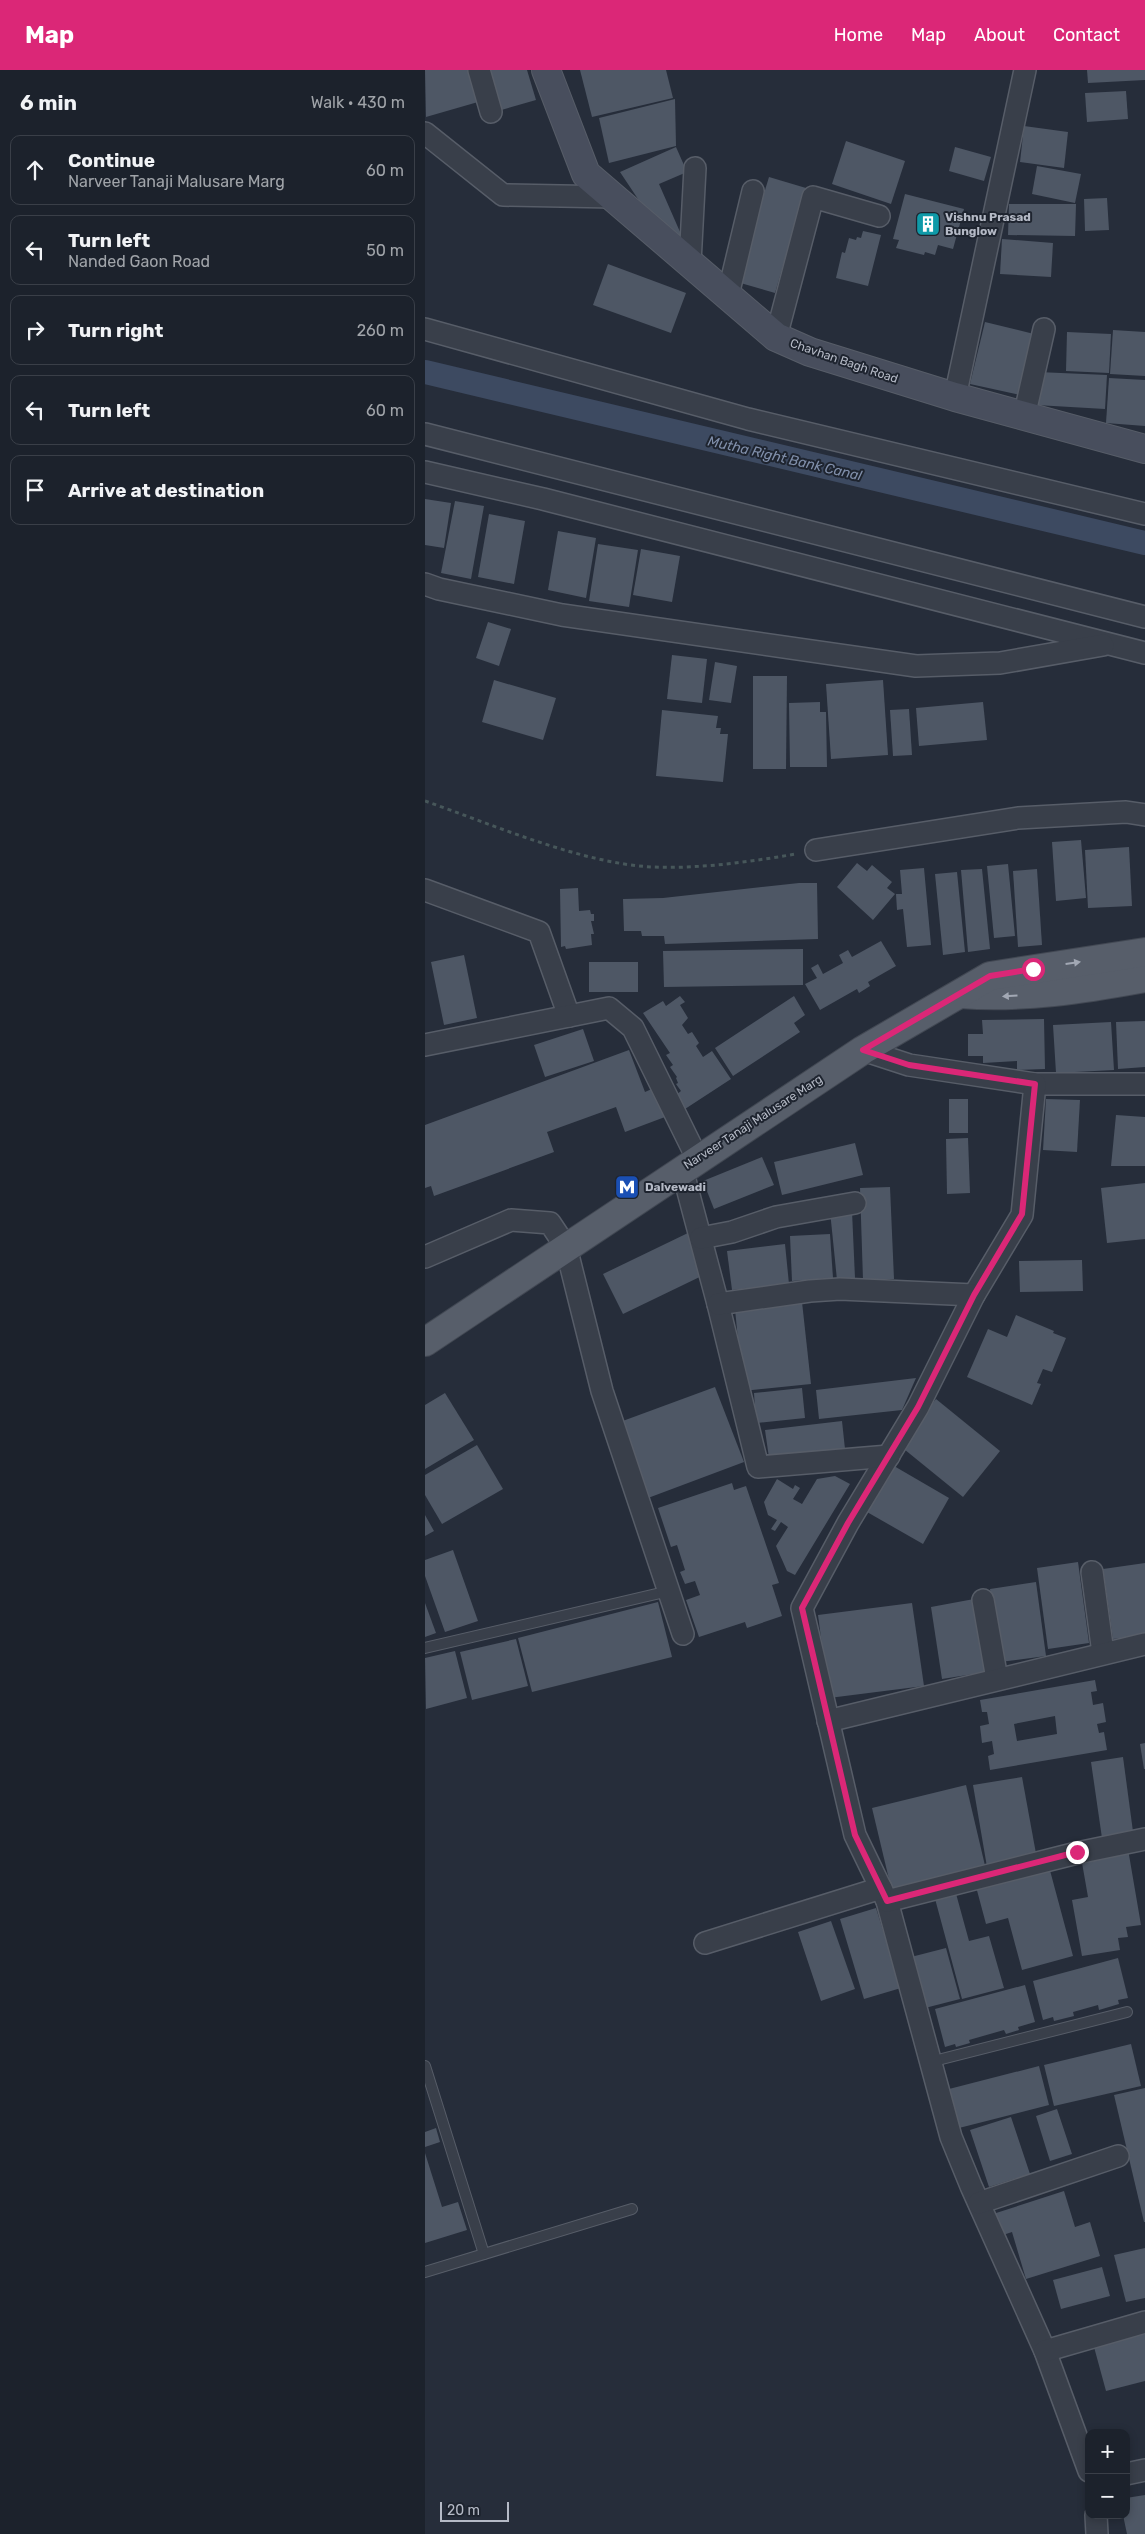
<!DOCTYPE html>
<meta charset="utf-8">
<style>
:root{--surface:#1c222c;--page:#252a34;--text:#f1f3f6;--muted:#a0a4a9;--line:#3a3f48;--accent:#db2777}
body{margin:0;font-family:Rubik,sans-serif;background:var(--page);color:var(--text)}
.controls{position:absolute;right:15px;bottom:15px;display:grid;overflow:hidden;border-radius:10px;box-shadow:0 2px 8px #0003}
.controls button{width:45px;height:45px;display:grid;place-items:center;padding:0;border:0;border-bottom:1px solid var(--line);background:var(--surface);color:var(--text);font:25px sans-serif}
.scale{position:absolute;left:15px;bottom:12px;width:69px;box-sizing:border-box;padding-left:5px;border:2px solid #b5bac6;border-top:0;font-size:14px;line-height:18px;white-space:nowrap;color:#b5bac6;-webkit-text-stroke:4px #1e242f;paint-order:stroke}
.stop{position:absolute;width:15px;height:15px;margin:-11px;border:4px solid #db2777;border-radius:50%;background:#fff}
.stop.end{background:#db2777;border-color:#fff;box-shadow:0 1px 5px #0008}
.list{margin:0;padding:0;list-style:none}
h2{display:flex;justify-content:space-between;align-items:center;height:65px;margin:0;padding:0 20px;font-size:21px}
h2 small{font-size:16px;font-weight:400;color:var(--muted)}
.list li{display:grid;grid-template-columns:32px 1fr auto;gap:15px;align-items:center;box-sizing:border-box;height:70px;margin:0 10px 10px;padding:0 10px;border:1px solid var(--line);border-radius:10px}
.list b{display:block;font-size:19px;white-space:nowrap}
.list p{margin:0;font-size:16px;white-space:nowrap;color:var(--muted)}
.list em{font-size:16px;font-style:normal;color:var(--muted)}
.icon{flex:none;width:28px;height:28px;fill:none;stroke:currentColor;stroke-width:2;stroke-linecap:round;stroke-linejoin:round}
.map{position:relative;flex:none;width:720px;height:2464px;overflow:hidden}
header{display:flex;align-items:center;gap:30px;box-sizing:border-box;height:70px;padding:0 25px;background:var(--accent);color:#fff}
header strong{font-size:24px}
nav{display:flex;gap:28px;margin-inline-start:auto;font-size:18px}
main{display:flex}
aside{flex:1;background:var(--surface)}
.map>svg:first-child{display:block}
.lines{fill:none;stroke-linecap:round;stroke-linejoin:round}
.canal{stroke:#3d4a61;stroke-width:24}
.building{fill:#4e5765;fill-rule:evenodd}
.lane-casing{stroke:#575d68;stroke-width:12}
.street-casing{stroke:#575d68;stroke-width:24}
.secondary-casing{stroke:#575d68;stroke-width:30}
.primary-casing{stroke:#424853;stroke-width:30}
.path{stroke:#47575a;stroke-width:3;stroke-dasharray:4 4;stroke-linecap:butt}
.lane{stroke:#393f4a;stroke-width:10}
.street{stroke:#393f4a;stroke-width:21}
.secondary{stroke:#484e5d;stroke-width:28}
.primary{stroke:#575e6a;stroke-width:28}
.oneway{fill:#a2a8b4}
.route{stroke:#db2777;stroke-width:6}
.labels{text-anchor:middle;stroke-width:4;stroke-linejoin:round;paint-order:stroke}
.poi-label{font-size:12px;font-weight:bold;fill:#b5bac6;stroke:#1e242f;text-anchor:start}
.street-label{font-size:12px;fill:#b5bac6;stroke:#1e242f}
.water-label{font-size:14px;font-style:italic;fill:#808faa;stroke:#1e242f}
</style>
<header>
<strong>Map</strong>
<nav><a>Home</a><a>Map</a><a>About</a><a>Contact</a></nav>
</header>
<main>
<aside>
<h2>6 min<small>Walk · 430 m</small></h2>
<ul class="list">
<li><svg class="icon" aria-label="ahead" viewBox="0 0 24 24"><path d="M12 20V5M6 11l6-6 6 6"/></svg><div><b>Continue</b><p>Narveer Tanaji Malusare Marg</p></div><em>60 m</em></li>
<li><svg class="icon" aria-label="left" viewBox="0 0 24 24"><path d="M17 20v-9H6M10 6l-5 5 5 5"/></svg><div><b>Turn left</b><p>Nanded Gaon Road</p></div><em>50 m</em></li>
<li><svg class="icon" aria-label="right" viewBox="0 0 24 24"><path d="M7 20v-9h11M14 6l5 5-5 5"/></svg><div><b>Turn right</b></div><em>260 m</em></li>
<li><svg class="icon" aria-label="left" viewBox="0 0 24 24"><path d="M17 20v-9H6M10 6l-5 5 5 5"/></svg><div><b>Turn left</b></div><em>60 m</em></li>
<li><svg class="icon" aria-label="arrive" viewBox="0 0 24 24"><path d="M6 21V4h12l-3 4 3 4H6"/></svg><div><b>Arrive at destination</b></div></li>
</ul>
</aside>
<div class="map">
<svg width="720" height="2464" viewBox="0 0 720 2464">
<rect width="100%" height="100%" fill="#262d3a"/>
<g class="lines">
<!-- canal -->
<path class="canal" d="M 0,302 L 720,473"/>
</g>
<!-- building -->
<g class="building">
<path d="M 0,0 L 44,0 L 53,32 L 1,47 Z"/>
<path d="M 60,0 L 102,0 L 111,30 L 73,41 Z"/>
<path d="M 155,0 L 241,0 L 248,28 L 167,47 Z"/>
<path d="M 662,0 L 720,0 L 720,10 L 663,13 Z"/>
<path d="M 701,21 L 703,49 L 662,52 L 660,23 Z"/>
<path d="M 250,29 L 251,76 L 184,93 L 174,48 Z"/>
<path d="M 599,56 L 643,62 L 639,98 L 595,92 Z"/>
<path d="M 421,71 L 480,91 L 466,134 L 407,114 Z"/>
<path d="M 251,77 L 262,102 L 234,114 L 259,171 L 229,153 L 195,102 Z"/>
<path d="M 530,77 L 566,87 L 559,111 L 524,101 Z"/>
<path d="M 612,96 L 656,104 L 650,133 L 607,124 Z"/>
<path d="M 344,107 L 381,118 L 350,223 L 312,212 Z"/>
<path d="M 480,124 L 539,139 L 528,179 L 513,175 L 510,185 L 500,182 L 499,185 L 471,178 L 474,170 L 468,169 Z"/>
<path d="M 682,128 L 684,160 L 660,161 L 659,129 Z"/>
<path d="M 584,134 L 651,134 L 650,166 L 583,165 Z"/>
<path d="M 438,161 L 456,165 L 443,216 L 411,208 L 417,182 L 420,183 L 424,168 L 431,170 L 432,167 L 436,168 Z"/>
<path d="M 577,169 L 628,173 L 626,207 L 575,204 Z"/>
<path d="M 183,194 L 261,223 L 246,263 L 168,235 Z"/>
<path d="M 560,252 L 609,264 L 595,325 L 545,314 Z"/>
<path d="M 688,260 L 720,262 L 720,306 L 685,304 Z"/>
<path d="M 642,262 L 686,264 L 684,303 L 641,301 Z"/>
<path d="M 613,302 L 682,305 L 680,339 L 611,335 Z"/>
<path d="M 684,308 L 720,310 L 720,356 L 681,353 Z"/>
<path d="M 0,429 L 26,433 L 19,478 L 0,475 Z"/>
<path d="M 30,431 L 59,436 L 46,509 L 16,503 Z"/>
<path d="M 64,444 L 100,451 L 89,514 L 53,507 Z"/>
<path d="M 133,461 L 171,468 L 161,528 L 123,520 Z"/>
<path d="M 173,474 L 213,480 L 204,537 L 164,531 Z"/>
<path d="M 216,479 L 255,486 L 247,532 L 208,525 Z"/>
<path d="M 63,552 L 86,559 L 74,596 L 51,588 Z"/>
<path d="M 247,585 L 282,589 L 277,633 L 242,629 Z"/>
<path d="M 290,592 L 312,596 L 306,633 L 284,630 Z"/>
<path d="M 328,606 L 362,606 L 361,699 L 328,699 Z"/>
<path d="M 69,610 L 131,628 L 118,670 L 57,652 Z"/>
<path d="M 458,610 L 463,685 L 406,689 L 401,614 Z"/>
<path d="M 395,632 L 395,642 L 401,642 L 402,697 L 365,697 L 364,633 Z"/>
<path d="M 558,632 L 562,670 L 494,676 L 491,638 Z"/>
<path d="M 484,639 L 487,685 L 468,686 L 465,640 Z"/>
<path d="M 237,640 L 293,646 L 291,658 L 296,658 L 295,664 L 303,664 L 298,712 L 231,706 Z"/>
<path d="M 656,770 L 661,828 L 631,831 L 627,772 Z"/>
<path d="M 704,777 L 707,836 L 663,838 L 660,780 Z"/>
<path d="M 432,793 L 442,801 L 447,795 L 467,812 L 462,818 L 470,824 L 448,850 L 412,817 Z"/>
<path d="M 583,794 L 590,866 L 569,868 L 562,796 Z"/>
<path d="M 499,798 L 506,875 L 482,877 L 478,839 L 472,840 L 471,824 L 477,824 L 475,800 Z"/>
<path d="M 557,799 L 565,879 L 543,882 L 536,800 Z"/>
<path d="M 612,799 L 617,875 L 593,877 L 588,801 Z"/>
<path d="M 532,802 L 540,882 L 518,885 L 510,804 Z"/>
<path d="M 374,813 L 392,813 L 393,869 L 240,874 L 239,866 L 217,866 L 216,861 L 199,861 L 198,829 L 238,828 Z"/>
<path d="M 153,818 L 154,841 L 165,840 L 166,844 L 169,844 L 169,851 L 166,851 L 169,864 L 166,864 L 167,875 L 141,879 L 140,876 L 136,877 L 135,819 Z"/>
<path d="M 456,871 L 471,896 L 443,912 L 445,916 L 434,923 L 432,919 L 395,940 L 380,914 L 392,908 L 386,898 L 393,894 L 398,904 L 418,893 L 414,885 L 423,880 L 427,887 Z"/>
<path d="M 378,879 L 378,915 L 239,917 L 238,881 Z"/>
<path d="M 39,885 L 52,948 L 19,955 L 6,892 Z"/>
<rect x="164" y="892" width="49" height="30"/>
<path d="M 255,926 L 260,932 L 255,935 L 263,948 L 257,955 L 263,964 L 267,962 L 274,973 L 271,976 L 278,987 L 287,981 L 306,1009 L 260,1039 L 251,1025 L 256,1021 L 251,1014 L 253,1013 L 251,1008 L 252,1007 L 245,997 L 248,995 L 241,985 L 245,983 L 218,943 L 238,931 L 241,936 Z"/>
<path d="M 369,926 L 380,945 L 369,953 L 375,962 L 308,1006 L 290,978 Z"/>
<path d="M 619,949 L 620,999 L 592,1000 L 592,991 L 558,993 L 558,986 L 543,986 L 543,964 L 558,964 L 557,950 Z"/>
<path d="M 720,951 L 720,997 L 693,999 L 691,952 Z"/>
<path d="M 686,952 L 689,1000 L 631,1003 L 628,955 Z"/>
<path d="M 158,959 L 169,991 L 120,1007 L 109,975 Z"/>
<path d="M 204,980 L 220,1022 L 229,1018 L 240,1047 L 200,1062 L 191,1037 L 122,1062 L 129,1082 L 9,1126 L 6,1116 L 0,1118 L 0,1055 Z"/>
<rect x="524" y="1029" width="19" height="34"/>
<path d="M 621,1029 L 655,1030 L 652,1082 L 618,1080 Z"/>
<path d="M 691,1045 L 720,1047 L 720,1096 L 686,1096 Z"/>
<path d="M 543,1068 L 545,1123 L 522,1124 L 521,1069 Z"/>
<path d="M 430,1073 L 438,1105 L 357,1125 L 349,1092 Z"/>
<path d="M 337,1087 L 349,1115 L 289,1139 L 278,1111 Z"/>
<path d="M 720,1113 L 720,1169 L 682,1173 L 676,1118 Z"/>
<path d="M 465,1117 L 469,1209 L 438,1210 L 435,1118 Z"/>
<path d="M 405,1141 L 427,1141 L 430,1208 L 412,1210 Z"/>
<path d="M 265,1162 L 285,1202 L 198,1244 L 178,1204 Z"/>
<path d="M 405,1164 L 408,1208 L 367,1211 L 365,1166 Z"/>
<path d="M 360,1174 L 364,1214 L 307,1220 L 302,1181 Z"/>
<path d="M 657,1190 L 658,1221 L 595,1222 L 594,1191 Z"/>
<path d="M 377,1232 L 386,1314 L 318,1321 L 310,1239 Z"/>
<path d="M 591,1245 L 629,1261 L 628,1263 L 641,1268 L 627,1302 L 618,1299 L 612,1313 L 616,1314 L 607,1335 L 542,1307 L 563,1259 L 582,1267 Z"/>
<path d="M 491,1308 L 477,1340 L 394,1349 L 391,1320 Z"/>
<path d="M 290,1317 L 319,1392 L 223,1428 L 195,1352 Z"/>
<path d="M 377,1318 L 380,1348 L 331,1353 L 329,1323 Z"/>
<path d="M 20,1323 L 49,1370 L 0,1399 L 0,1335 Z"/>
<path d="M 511,1329 L 575,1381 L 538,1427 L 474,1375 Z"/>
<path d="M 417,1351 L 420,1379 L 344,1388 L 340,1360 Z"/>
<path d="M 52,1375 L 78,1419 L 17,1454 L 0,1425 L 0,1405 Z"/>
<path d="M 469,1396 L 524,1428 L 498,1474 L 442,1442 Z"/>
<path d="M 410,1406 L 425,1414 L 370,1505 L 362,1501 L 351,1476 L 363,1457 L 356,1452 L 350,1461 L 346,1459 L 352,1450 L 343,1445 L 339,1432 L 352,1409 L 368,1419 L 370,1415 L 375,1418 L 368,1429 L 377,1434 L 392,1409 Z"/>
<path d="M 307,1413 L 309,1420 L 321,1416 L 354,1513 L 347,1515 L 357,1546 L 322,1558 L 320,1552 L 274,1567 L 261,1530 L 275,1525 L 270,1511 L 260,1514 L 255,1502 L 260,1500 L 252,1475 L 246,1477 L 233,1438 Z"/>
<path d="M 0,1445 L 9,1461 L 0,1466 Z"/>
<path d="M 28,1480 L 53,1551 L 20,1562 L 0,1506 L 0,1490 Z"/>
<path d="M 653,1492 L 664,1573 L 623,1579 L 612,1498 Z"/>
<path d="M 720,1493 L 720,1565 L 688,1569 L 678,1499 Z"/>
<path d="M 611,1512 L 621,1586 L 575,1592 L 565,1519 Z"/>
<path d="M 549,1529 L 561,1602 L 517,1609 L 506,1537 Z"/>
<path d="M 233,1532 L 247,1587 L 107,1622 L 93,1568 Z"/>
<path d="M 0,1533 L 11,1563 L 0,1567 Z"/>
<path d="M 487,1533 L 499,1616 L 404,1628 L 393,1545 Z"/>
<path d="M 91,1569 L 103,1616 L 47,1630 L 35,1582 Z"/>
<path d="M 30,1581 L 42,1628 L 1,1639 L 0,1588 Z"/>
<path d="M 670,1610 L 672,1621 L 666,1622 L 668,1635 L 678,1633 L 681,1652 L 672,1654 L 674,1663 L 679,1662 L 682,1680 L 565,1700 L 563,1686 L 569,1684 L 567,1671 L 557,1673 L 555,1656 L 564,1654 L 562,1642 L 557,1642 L 555,1630 ZM 630,1646 L 632,1664 L 592,1671 L 589,1654 Z"/>
<path d="M 720,1673 L 720,1699 L 719,1699 L 715,1674 Z"/>
<path d="M 698,1687 L 709,1769 L 678,1775 L 666,1692 Z"/>
<path d="M 597,1707 L 612,1789 L 562,1797 L 548,1715 Z"/>
<path d="M 541,1715 L 562,1804 L 468,1826 L 447,1738 Z"/>
<path d="M 703,1779 L 716,1855 L 701,1857 L 703,1867 L 693,1868 L 695,1880 L 657,1886 L 647,1830 L 663,1827 L 656,1787 Z"/>
<path d="M 623,1793 L 648,1886 L 597,1900 L 583,1848 L 561,1854 L 550,1813 Z"/>
<path d="M 530,1820 L 544,1871 L 564,1866 L 579,1918 L 537,1929 L 509,1825 Z"/>
<path d="M 451,1838 L 476,1918 L 439,1929 L 415,1849 Z"/>
<path d="M 406,1851 L 430,1919 L 396,1931 L 373,1862 Z"/>
<path d="M 521,1878 L 535,1929 L 500,1938 L 486,1887 Z"/>
<path d="M 693,1888 L 703,1928 L 693,1930 L 694,1934 L 674,1940 L 673,1935 L 648,1942 L 649,1946 L 629,1951 L 628,1947 L 618,1950 L 608,1911 Z"/>
<path d="M 600,1915 L 610,1952 L 593,1957 L 594,1960 L 581,1964 L 579,1960 L 544,1970 L 545,1973 L 531,1977 L 530,1974 L 520,1977 L 510,1939 Z"/>
<path d="M 706,1974 L 716,2016 L 629,2036 L 619,1995 Z"/>
<path d="M 614,1996 L 624,2035 L 534,2058 L 524,2019 Z"/>
<path d="M 720,2018 L 720,2152 L 719,2152 L 689,2025 Z"/>
<path d="M 632,2039 L 647,2084 L 625,2091 L 611,2046 Z"/>
<path d="M 586,2047 L 605,2104 L 564,2117 L 545,2060 Z"/>
<path d="M 11,2058 L 15,2072 L 0,2077 L 0,2062 Z"/>
<path d="M 0,2083 L 17,2137 L 33,2132 L 42,2160 L 0,2173 Z"/>
<path d="M 639,2121 L 650,2157 L 665,2152 L 675,2186 L 601,2209 L 587,2162 L 575,2166 L 568,2144 Z"/>
<path d="M 720,2178 L 720,2228 L 701,2232 L 689,2185 Z"/>
<path d="M 677,2197 L 685,2226 L 636,2239 L 628,2210 Z"/>
<path d="M 720,2264 L 720,2311 L 681,2321 L 669,2277 Z"/>
<path d="M 720,2425 L 720,2464 L 702,2464 L 698,2445 L 701,2445 L 701,2428 Z"/>
</g>
<g class="lines">
<defs>
<g id="lane">
<path d="M 0,1578 L 244,1521"/>
<path d="M 505,1992 L 702,1942"/>
<path d="M 0,1996 L 59,2184"/>
<path d="M 0,2202 L 207,2139"/>
</g>
<g id="street">
<path d="M 54,0 L 66,42"/>
<path d="M 0,63 L 78,125 L 189,127"/>
<path d="M 265,193 L 270,98"/>
<path d="M 303,225 L 328,121"/>
<path d="M 0,259 L 323,349 L 720,444"/>
<path d="M 351,267 L 388,127 L 454,146"/>
<path d="M 530,327 L 600,0"/>
<path d="M 599,347 L 619,259"/>
<path d="M 0,364 L 720,547"/>
<path d="M 0,402 L 118,429 L 720,583"/>
<path d="M 0,514 L 14,519 L 137,545 L 491,596 L 575,593 L 678,575"/>
<path d="M 391,780 L 593,748 L 701,742 L 720,745"/>
<path d="M 0,820 L 114,862 L 144,946"/>
<path d="M 0,975 L 184,938 L 208,958 L 273,1090"/>
<path d="M 438,980 L 484,995 L 610,1014 L 720,1014"/>
<path d="M 610,1014 L 597,1145 L 549,1225 L 493,1337 L 423,1453 L 377,1538 L 430,1765 L 462,1831 L 526,2067 L 546,2116 L 620,2281 L 664,2401"/>
<path d="M 257,1099 L 293,1234 L 333,1397 L 464,1386"/>
<path d="M 276,1168 L 307,1162 L 351,1147 L 430,1133"/>
<path d="M 0,1187 L 86,1150 L 125,1153 L 141,1177 L 177,1321 L 258,1564"/>
<path d="M 293,1234 L 385,1221 L 415,1219 L 549,1225"/>
<path d="M 667,1502 L 678,1583"/>
<path d="M 558,1530 L 572,1609"/>
<path d="M 403,1651 L 720,1574"/>
<path d="M 462,1831 L 652,1783 L 720,1769"/>
<path d="M 280,1873 L 456,1818"/>
<path d="M 554,2133 L 693,2086"/>
<path d="M 620,2281 L 720,2252"/>
<path d="M 701,2404 L 720,2400"/>
<path d="M 671,2445 L 672,2464"/>
</g>
<path id="secondary" d="M 121,0 L 161,104 L 351,267 L 385,282 L 530,327 L 720,379"/>
<g id="primary">
<path d="M 536,924 C 597,929 660,919 720,908"/>
<path d="M 0,1272 L 438,980 L 565,906 L 720,882"/>
</g>
</defs>
<!-- lane casing -->
<use href="#lane" class="lane-casing"/>
<!-- street casing -->
<use href="#street" class="street-casing"/>
<!-- secondary casing -->
<use href="#secondary" class="secondary-casing"/>
<!-- primary casing -->
<use href="#primary" class="primary-casing"/>
<!-- path -->
<path class="path" d="M 0,731 C 69,755 155,793 227,797 C 275,799 323,792 371,784"/>
<!-- lane -->
<use href="#lane" class="lane"/>
<!-- street -->
<use href="#street" class="street"/>
<!-- secondary -->
<use href="#secondary" class="secondary"/>
<!-- primary -->
<use href="#primary" class="primary"/>
</g>
<!-- one-way arrows -->
<defs><path id="oneway-solid" d="M-6-.8H1V-3.2L6.5 0L1 3.2V.8H-6Z" transform="scale(1.25)"/></defs>
<g class="oneway">
<use href="#oneway-solid" transform="translate(648 893) rotate(-8)"/>
<use href="#oneway-solid" transform="translate(585 926) rotate(176)"/>
</g>
<g class="lines">
<!-- route -->
<path class="route" d="M 608,899 L 565,906 L 438,980 L 484,995 L 610,1014 L 597,1144 L 549,1225 L 493,1337 L 423,1453 L 377,1538 L 430,1765 L 462,1831 L 652,1782"/>
</g>
<!-- icons -->
<defs>
<symbol id="building-square" viewBox="-11 -11 22 22"><rect x="-9" y="-9" width="18" height="18" rx="4" fill="#0f9aa8" stroke="#1e242f"/><path d="M-4-6H4V6H1V3H-1V6H-4ZM-2.5-4.3h1.7v1.8h-1.7ZM.8-4.3h1.7v1.8H.8ZM-2.5-1h1.7V.8h-1.7ZM.8-1h1.7V.8H.8Z" fill="#fff"/></symbol>
<symbol id="metro-square" viewBox="-11 -11 22 22"><rect x="-9" y="-9" width="18" height="18" rx="4" fill="#1a4fb4" stroke="#1e242f"/><path d="M-5.5 5V-5H-3L0 0L3-5H5.5V5H3V-.5L0 4L-3-.5V5Z" fill="#fff"/></symbol>
</defs>
<g fill-rule="evenodd">
<use href="#building-square" x="489" y="140" width="28" height="28"/>
<use href="#metro-square" x="188" y="1103" width="28" height="28"/>
</g>
<g class="labels">
<!-- poi labels -->
<g class="poi-label">
<text x="520" y="151">Vishnu Prasad<tspan x="520" dy="14">Bunglow</tspan></text>
<text x="220" y="1121">Dalvewadi</text>
</g>
<!-- street labels -->
<g class="street-label">
<text transform="translate(419 291) rotate(19)" y="4">Chavhan Bagh Road</text>
<text transform="translate(328 1052) rotate(-33)" y="4">Narveer Tanaji Malusare Marg</text>
</g>
<!-- water labels -->
<g class="water-label">
<text transform="translate(360 388) rotate(13)" y="5">Mutha Right Bank Canal</text>
</g>
</g>
</svg>
<div class="controls">
<button>+</button>
<button>−</button>
</div>
<div class="scale">20 m</div>
<div class="stop" style="left:608px;top:899px"></div>
<div class="stop end" style="left:652px;top:1782px"></div>
</div>
</main>
